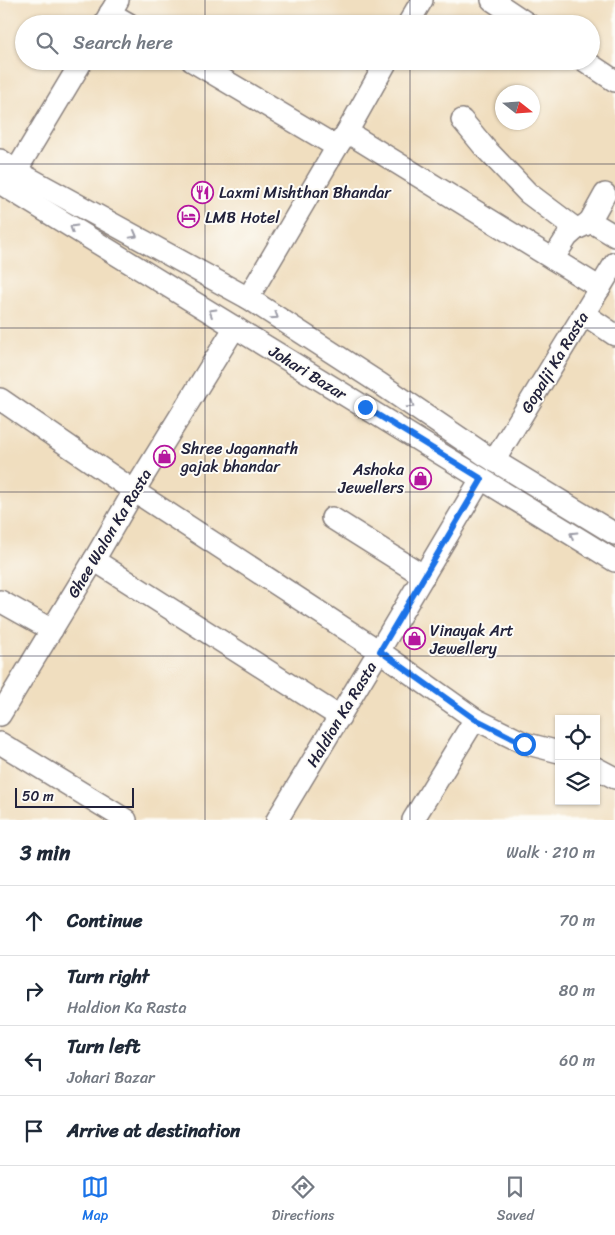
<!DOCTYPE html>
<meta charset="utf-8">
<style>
:root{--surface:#fff;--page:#f6f6f7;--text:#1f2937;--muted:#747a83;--line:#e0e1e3;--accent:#1a73e8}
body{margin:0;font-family:Sriracha,sans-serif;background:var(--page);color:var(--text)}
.controls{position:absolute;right:15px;bottom:15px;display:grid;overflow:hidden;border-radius:0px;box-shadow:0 1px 4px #0004}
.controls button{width:45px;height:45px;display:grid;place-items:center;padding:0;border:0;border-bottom:1px solid var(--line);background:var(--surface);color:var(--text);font:25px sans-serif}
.compass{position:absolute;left:495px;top:85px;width:45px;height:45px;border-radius:50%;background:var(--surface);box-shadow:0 1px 4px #0004;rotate:107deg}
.scale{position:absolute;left:15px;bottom:12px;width:119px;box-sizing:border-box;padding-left:5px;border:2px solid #22223b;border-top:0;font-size:14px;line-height:18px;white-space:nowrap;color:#22223b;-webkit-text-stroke:4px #fdfcf7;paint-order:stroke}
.stop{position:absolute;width:15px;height:15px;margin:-11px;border:4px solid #1a73e8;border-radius:50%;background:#fff}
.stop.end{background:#1a73e8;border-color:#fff;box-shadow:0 1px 5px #0008}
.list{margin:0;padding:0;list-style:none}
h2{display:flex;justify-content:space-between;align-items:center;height:65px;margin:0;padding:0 20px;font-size:21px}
h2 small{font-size:16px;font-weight:400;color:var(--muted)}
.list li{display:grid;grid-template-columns:32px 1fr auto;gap:15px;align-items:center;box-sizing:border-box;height:70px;padding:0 20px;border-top:1px solid var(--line)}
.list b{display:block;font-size:19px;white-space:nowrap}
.list p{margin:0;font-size:16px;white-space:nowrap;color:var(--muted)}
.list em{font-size:16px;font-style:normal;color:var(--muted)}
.icon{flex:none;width:28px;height:28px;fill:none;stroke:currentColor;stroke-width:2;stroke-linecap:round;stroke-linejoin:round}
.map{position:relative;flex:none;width:615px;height:820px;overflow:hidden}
.search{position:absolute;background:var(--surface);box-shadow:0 1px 4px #0004;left:15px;right:15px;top:15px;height:55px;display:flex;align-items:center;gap:12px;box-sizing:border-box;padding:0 18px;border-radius:28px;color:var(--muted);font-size:19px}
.sheet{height:345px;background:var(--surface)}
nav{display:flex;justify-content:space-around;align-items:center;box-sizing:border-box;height:70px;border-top:1px solid var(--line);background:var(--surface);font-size:14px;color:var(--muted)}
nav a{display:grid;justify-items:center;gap:2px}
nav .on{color:var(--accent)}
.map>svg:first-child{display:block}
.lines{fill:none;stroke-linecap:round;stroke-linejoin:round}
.minor-casing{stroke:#89807d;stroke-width:24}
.minor{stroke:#fff;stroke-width:21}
.oneway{stroke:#9c9ca7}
.route{stroke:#1a73e8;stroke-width:6}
.grid{fill:none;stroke:#22223b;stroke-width:1;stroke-opacity:0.55}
.labels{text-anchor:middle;stroke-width:4;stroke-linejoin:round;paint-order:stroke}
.poi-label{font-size:16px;fill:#22223b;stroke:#fdfcf7;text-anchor:start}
.street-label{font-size:16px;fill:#22223b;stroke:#fdfcf7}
</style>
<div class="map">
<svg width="615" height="820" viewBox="0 0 615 820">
<rect width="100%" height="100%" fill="#fdfcf7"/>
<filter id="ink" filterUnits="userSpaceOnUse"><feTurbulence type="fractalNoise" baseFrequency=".02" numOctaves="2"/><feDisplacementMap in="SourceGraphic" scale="10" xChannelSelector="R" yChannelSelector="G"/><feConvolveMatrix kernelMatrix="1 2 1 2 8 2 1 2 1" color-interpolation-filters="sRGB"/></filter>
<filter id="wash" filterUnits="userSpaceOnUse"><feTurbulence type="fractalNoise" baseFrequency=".0096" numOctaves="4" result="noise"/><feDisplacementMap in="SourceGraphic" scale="20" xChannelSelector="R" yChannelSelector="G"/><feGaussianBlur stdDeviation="1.12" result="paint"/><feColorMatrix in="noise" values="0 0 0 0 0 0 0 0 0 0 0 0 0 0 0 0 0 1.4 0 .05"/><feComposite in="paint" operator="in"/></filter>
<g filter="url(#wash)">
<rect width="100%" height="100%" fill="#f0debf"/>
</g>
<g filter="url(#ink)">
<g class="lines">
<defs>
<g id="minor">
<path d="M 492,0 L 528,24"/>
<path d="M 110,13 L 129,24"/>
<path d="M 104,24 L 118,0"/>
<path d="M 408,24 L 422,0"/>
<path d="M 192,61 L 337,147"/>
<path d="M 585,61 L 615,81"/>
<path d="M 462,120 L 485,148 L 528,193 L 576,229"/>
<path d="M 347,132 L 600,288"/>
<path d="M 0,160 L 16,171 L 248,298 L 379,383 L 485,455 L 615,534"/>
<path d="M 16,171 L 82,61"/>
<path d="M 0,183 L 615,561"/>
<path d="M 590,221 L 615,236"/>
<path d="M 553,259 L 567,237 L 576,229 L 585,225 L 590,221 L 605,194"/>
<path d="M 248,298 L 337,147 L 347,132 L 387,61"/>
<path d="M 584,314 L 615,335"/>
<path d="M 0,399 L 134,491 L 379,651 L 475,719 L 524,743 L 559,752"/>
<path d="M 494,461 L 615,263"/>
<path d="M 332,518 L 424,576"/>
<path d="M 94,560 L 340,717"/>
<path d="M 0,601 L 52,630"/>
<path d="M 0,715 L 94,560 L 134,491 L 235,327"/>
<path d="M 0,743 L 126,820"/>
<path d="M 596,768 L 615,778"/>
<path d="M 277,820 L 379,651 L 481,479"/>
<path d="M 413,820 L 475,719"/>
</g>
</defs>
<!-- minor casing -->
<use href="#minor" class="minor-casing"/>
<!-- minor -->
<use href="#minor" class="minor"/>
</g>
<!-- one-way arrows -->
<defs><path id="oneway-chevron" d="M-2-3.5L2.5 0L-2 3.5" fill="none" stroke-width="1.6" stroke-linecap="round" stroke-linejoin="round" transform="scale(1.25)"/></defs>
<g class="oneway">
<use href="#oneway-chevron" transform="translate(73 228) rotate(-149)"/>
<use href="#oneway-chevron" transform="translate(134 235) rotate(29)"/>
<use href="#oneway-chevron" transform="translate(212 312) rotate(-149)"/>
<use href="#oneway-chevron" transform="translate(275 316) rotate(33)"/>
<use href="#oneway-chevron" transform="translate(411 405) rotate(34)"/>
<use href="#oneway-chevron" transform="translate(573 535) rotate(-148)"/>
</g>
</g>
<g class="lines" filter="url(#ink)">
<!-- route -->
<path class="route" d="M 365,407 L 482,479 L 380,651 L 475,719 L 524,744"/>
</g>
<!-- grid -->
<path class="grid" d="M 205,0 L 205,24M 410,0 L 410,24M 205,61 L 205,820M 410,61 L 410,820M 0,164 L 615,164M 0,328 L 615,328M 0,492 L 615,492M 0,656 L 615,656"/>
<!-- icons -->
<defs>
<symbol id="restaurant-ring" viewBox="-11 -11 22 22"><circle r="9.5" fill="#fdfcf7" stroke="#b5179e" stroke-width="1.5"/><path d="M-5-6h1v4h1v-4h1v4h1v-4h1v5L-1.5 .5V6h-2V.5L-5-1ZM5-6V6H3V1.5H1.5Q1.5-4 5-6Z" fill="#b5179e"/></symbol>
<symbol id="hotel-ring" viewBox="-11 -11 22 22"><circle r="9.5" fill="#fdfcf7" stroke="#b5179e" stroke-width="1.5"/><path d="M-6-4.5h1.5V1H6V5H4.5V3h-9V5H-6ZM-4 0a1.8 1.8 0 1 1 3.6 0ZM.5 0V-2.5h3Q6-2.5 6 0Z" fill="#b5179e"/></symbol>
<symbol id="shop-ring" viewBox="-11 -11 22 22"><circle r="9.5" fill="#fdfcf7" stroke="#b5179e" stroke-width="1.5"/><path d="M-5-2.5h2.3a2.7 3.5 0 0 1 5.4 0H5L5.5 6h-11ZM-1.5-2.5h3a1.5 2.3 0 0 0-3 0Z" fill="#b5179e"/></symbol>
</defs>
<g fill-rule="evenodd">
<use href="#restaurant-ring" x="190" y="180" width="25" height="25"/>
<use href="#hotel-ring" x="176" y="204" width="25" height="25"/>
<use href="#shop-ring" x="152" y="444" width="25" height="25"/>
<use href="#shop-ring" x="408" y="466" width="25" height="25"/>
<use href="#shop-ring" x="402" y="626" width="25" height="25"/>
</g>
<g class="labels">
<!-- poi labels -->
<g class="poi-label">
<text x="219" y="198">Laxmi Mishthan Bhandar</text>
<text x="205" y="223">LMB Hotel</text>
<text x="181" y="454">Shree Jagannath<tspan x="181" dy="18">gajak bhandar</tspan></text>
<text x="404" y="475" text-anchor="end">Ashoka<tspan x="404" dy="18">Jewellers</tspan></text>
<text x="430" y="636">Vinayak Art<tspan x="430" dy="18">Jewellery</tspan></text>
</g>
<!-- street labels -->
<g class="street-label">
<text transform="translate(554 362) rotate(-59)" y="6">Gopalji Ka Rasta</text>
<text transform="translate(308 372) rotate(32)" y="6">Johari Bazar</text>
<text transform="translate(109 533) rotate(-59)" y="6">Ghee Walon Ka Rasta</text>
<text transform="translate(341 714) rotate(-59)" y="6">Haldion Ka Rasta</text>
</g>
</g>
</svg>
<div class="controls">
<button><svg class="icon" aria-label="locate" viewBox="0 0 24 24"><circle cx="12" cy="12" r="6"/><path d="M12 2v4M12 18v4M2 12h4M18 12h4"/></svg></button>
<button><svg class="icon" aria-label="layers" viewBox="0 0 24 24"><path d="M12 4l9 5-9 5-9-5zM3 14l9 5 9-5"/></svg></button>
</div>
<svg class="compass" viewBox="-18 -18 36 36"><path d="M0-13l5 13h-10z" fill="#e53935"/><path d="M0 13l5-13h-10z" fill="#747a83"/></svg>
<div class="scale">50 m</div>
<div class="stop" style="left:524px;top:744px"></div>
<div class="stop end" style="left:365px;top:407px"></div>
<div class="search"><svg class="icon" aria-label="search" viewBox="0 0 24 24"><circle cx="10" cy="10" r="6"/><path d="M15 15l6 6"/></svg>Search here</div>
</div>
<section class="sheet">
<h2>3 min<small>Walk · 210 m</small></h2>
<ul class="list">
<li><svg class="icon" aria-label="ahead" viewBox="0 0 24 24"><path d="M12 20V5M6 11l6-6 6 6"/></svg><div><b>Continue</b></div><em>70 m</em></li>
<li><svg class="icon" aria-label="right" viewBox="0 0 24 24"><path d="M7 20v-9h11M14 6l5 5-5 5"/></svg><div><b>Turn right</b><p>Haldion Ka Rasta</p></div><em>80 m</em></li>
<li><svg class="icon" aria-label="left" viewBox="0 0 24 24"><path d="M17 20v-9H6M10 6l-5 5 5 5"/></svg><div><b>Turn left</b><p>Johari Bazar</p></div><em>60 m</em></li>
<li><svg class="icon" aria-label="arrive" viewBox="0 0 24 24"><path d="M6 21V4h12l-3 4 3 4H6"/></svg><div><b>Arrive at destination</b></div></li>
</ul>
</section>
<nav>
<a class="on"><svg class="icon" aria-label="map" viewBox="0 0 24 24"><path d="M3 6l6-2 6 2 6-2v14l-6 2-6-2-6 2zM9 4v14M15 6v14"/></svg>Map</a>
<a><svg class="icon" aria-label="directions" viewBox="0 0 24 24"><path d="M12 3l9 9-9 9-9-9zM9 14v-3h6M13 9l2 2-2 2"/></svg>Directions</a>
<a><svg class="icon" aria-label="saved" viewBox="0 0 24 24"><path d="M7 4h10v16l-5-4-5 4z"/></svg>Saved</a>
</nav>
